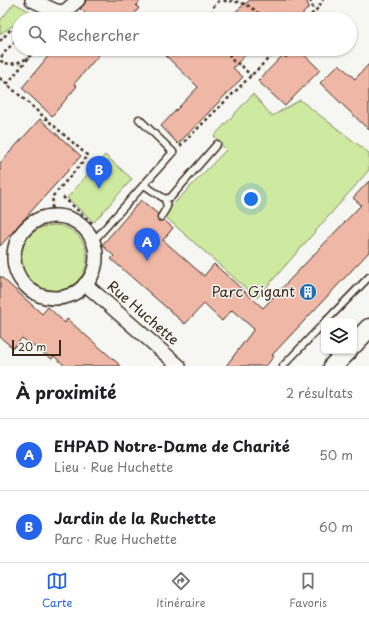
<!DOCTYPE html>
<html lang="fr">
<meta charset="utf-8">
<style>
:root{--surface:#fff;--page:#f6f6f6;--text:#202124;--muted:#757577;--line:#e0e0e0;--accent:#2563eb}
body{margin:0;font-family:"Playpen Sans",sans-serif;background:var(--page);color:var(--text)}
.controls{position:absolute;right:12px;bottom:12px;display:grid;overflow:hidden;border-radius:6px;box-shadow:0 1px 3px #0004}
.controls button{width:36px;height:36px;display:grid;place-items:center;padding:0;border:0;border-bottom:1px solid var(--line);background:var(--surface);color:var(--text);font:20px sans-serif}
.scale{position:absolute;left:12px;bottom:10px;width:49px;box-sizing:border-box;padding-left:4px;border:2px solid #3b2a1e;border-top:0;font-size:11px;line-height:14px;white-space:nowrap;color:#3b2a1e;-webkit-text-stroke:3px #f6f6f2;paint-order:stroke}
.you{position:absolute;left:251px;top:199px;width:14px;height:14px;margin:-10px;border:3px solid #fff;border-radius:50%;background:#1a73e8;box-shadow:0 0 0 6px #1a73e833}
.badge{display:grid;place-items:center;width:26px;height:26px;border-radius:50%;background:var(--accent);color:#fff;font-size:13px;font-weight:700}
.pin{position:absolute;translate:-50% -33px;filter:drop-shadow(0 1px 2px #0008)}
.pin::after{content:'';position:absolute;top:21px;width:14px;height:12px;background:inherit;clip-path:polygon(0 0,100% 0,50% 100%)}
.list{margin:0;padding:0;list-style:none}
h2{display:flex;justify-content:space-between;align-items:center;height:52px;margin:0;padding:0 16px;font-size:17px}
h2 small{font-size:13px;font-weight:400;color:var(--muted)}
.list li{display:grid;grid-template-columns:26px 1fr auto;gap:12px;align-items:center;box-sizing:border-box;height:72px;padding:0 16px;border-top:1px solid var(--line)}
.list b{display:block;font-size:15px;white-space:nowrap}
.list p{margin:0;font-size:13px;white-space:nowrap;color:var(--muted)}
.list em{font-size:13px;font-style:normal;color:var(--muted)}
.icon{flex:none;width:22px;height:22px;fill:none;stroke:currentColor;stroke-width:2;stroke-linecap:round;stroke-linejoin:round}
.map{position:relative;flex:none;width:369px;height:366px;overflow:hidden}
.search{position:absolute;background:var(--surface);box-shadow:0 1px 3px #0004;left:12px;right:12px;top:12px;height:44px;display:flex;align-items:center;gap:10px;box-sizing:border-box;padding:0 14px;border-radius:22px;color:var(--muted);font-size:15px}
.sheet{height:196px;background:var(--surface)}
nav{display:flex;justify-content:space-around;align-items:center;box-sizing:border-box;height:56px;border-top:1px solid var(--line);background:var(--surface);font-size:11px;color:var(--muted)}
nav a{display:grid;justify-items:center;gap:2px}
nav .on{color:var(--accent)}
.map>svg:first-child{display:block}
.green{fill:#cee9a0;stroke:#848a5f}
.building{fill:#efb7a6;stroke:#3b2a1e}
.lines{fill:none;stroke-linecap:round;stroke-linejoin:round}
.service-casing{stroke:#3b2a1e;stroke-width:9}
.minor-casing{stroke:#3b2a1e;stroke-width:16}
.secondary-casing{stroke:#3b2a1e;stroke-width:21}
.path{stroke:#3b2a1e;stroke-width:2.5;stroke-dasharray:3 3;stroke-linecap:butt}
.service{stroke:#f6f6f2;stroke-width:6}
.minor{stroke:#f6f6f2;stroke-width:13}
.secondary{stroke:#f6f6f2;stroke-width:18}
.labels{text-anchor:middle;stroke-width:3;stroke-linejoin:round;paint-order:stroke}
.poi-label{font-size:14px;fill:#3b2a1e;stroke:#f6f6f2;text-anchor:end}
.street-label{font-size:14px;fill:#3b2a1e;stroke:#f6f6f2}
</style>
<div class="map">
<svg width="369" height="366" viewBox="0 0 369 366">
<rect width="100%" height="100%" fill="#f6f6f2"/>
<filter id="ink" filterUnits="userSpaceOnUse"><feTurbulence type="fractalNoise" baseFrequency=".025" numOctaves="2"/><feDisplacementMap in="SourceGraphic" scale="8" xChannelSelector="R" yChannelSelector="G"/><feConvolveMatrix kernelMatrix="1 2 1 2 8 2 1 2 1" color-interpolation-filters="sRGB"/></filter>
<g filter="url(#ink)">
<!-- green -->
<g class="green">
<path d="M 14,3 L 29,11 L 30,19 L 19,19 L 19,30 L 12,26 L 0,34 L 0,21 Z"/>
<path d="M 253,94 L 272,116 L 300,100 L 369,153 L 369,170 L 257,298 L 163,215 L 226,150 L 214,136 Z"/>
<path d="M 105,155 L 132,179 L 94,222 L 67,198 Z"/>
<circle cx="54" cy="258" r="33"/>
</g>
<!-- building -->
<g class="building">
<path d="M 86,0 L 141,0 L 136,6 L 139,8 L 130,19 L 79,19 L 85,12 L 80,9 L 85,3 Z"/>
<path d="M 250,0 L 306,0 L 309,7 L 298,19 L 226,19 Z"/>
<path d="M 54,49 L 104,49 L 74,84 L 77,86 L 52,116 L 22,88 Z"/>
<path d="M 159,49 L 251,49 L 233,68 L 243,77 L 178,144 L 161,126 L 198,87 Z"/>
<path d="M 295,49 L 298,49 L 320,70 L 285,106 L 258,81 L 283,55 L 286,58 Z"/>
<path d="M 339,64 L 355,79 L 369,64 L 369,130 L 320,83 Z"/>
<path d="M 40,119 L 81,156 L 0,246 L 0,163 Z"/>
<path d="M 369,181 L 369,252 L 272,355 L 274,356 L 266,366 L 226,366 L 254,329 L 232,310 L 222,321 L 204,304 L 185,324 L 111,259 L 114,256 L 102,245 L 141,200 L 158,214 L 157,217 L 158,221 L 161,221 L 164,220 L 173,228 L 163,240 L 204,276 L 214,264 L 263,308 L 361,205 L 353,198 Z"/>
<path d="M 0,276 L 42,314 L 48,307 L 65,323 L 67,319 L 121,366 L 65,366 L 54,356 L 52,359 L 22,338 L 13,348 L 0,337 Z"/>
</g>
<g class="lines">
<defs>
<g id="service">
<path d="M 144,185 L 165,199 L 171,197 L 217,144"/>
<path d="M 161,217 L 167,207 L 165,199"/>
<path d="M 92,240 L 98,236 L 173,152 L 139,119"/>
<path d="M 326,321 L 369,277"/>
<path d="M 283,366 L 324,323"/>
</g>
<g id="minor">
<path d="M 32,0 L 56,11 L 64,12 L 78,0"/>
<circle cx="55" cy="257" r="41"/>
<path d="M 85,284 L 179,366"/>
</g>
<g id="secondary">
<path d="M 354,344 L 369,328"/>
<path d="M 333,366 L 348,351"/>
</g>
</defs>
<!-- service casing -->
<use href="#service" class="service-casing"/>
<!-- minor casing -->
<use href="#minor" class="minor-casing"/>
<!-- secondary casing -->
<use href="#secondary" class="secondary-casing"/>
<!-- path -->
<g class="path">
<path d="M 224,0 L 225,1 C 245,1 251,6 265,19"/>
<path d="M 310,0 L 314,11"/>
<path d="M 211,19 L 213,7 L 220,0"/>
<path d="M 307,19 L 318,8 L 323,0"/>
<path d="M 19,37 L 3,54 L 1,58 L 1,61 C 10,67 22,62 30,56"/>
<path d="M 0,41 L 11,29 L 19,35"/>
<path d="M 226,49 L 233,61 L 242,66 L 251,76"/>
<path d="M 0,78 L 88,156 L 53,196 L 51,217"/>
<path d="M 7,84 L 36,49"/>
<path d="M 180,146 L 278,49"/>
<path d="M 63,197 L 94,225"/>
</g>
<!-- service -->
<use href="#service" class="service"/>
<!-- minor -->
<use href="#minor" class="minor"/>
<!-- secondary -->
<use href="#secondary" class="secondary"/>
</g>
</g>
<!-- icons -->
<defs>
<symbol id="building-disc" viewBox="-11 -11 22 22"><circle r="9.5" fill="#1f6fb2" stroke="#f6f6f2"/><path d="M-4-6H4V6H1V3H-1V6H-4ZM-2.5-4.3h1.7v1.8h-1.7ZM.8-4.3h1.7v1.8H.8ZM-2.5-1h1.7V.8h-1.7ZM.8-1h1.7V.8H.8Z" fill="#fff"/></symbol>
</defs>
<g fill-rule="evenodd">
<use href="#building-disc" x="298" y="282" width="20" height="20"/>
</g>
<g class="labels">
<!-- poi labels -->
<g class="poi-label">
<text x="295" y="297">Parc Gigant</text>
</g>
<!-- street labels -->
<g class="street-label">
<text transform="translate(143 313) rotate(41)" y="5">Rue Huchette</text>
</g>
</g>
</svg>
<div class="controls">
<button><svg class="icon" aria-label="layers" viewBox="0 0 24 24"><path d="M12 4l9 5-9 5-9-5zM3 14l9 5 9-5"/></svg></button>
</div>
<div class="scale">20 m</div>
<div class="you"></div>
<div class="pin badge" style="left:147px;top:261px">A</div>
<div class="pin badge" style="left:99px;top:189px">B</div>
<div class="search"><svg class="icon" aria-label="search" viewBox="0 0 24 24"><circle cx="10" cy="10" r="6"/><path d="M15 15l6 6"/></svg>Rechercher</div>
</div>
<section class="sheet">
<h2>À proximité<small>2 résultats</small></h2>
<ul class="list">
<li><span class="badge">A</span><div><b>EHPAD Notre-Dame de Charité</b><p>Lieu · Rue Huchette</p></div><em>50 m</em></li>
<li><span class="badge">B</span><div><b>Jardin de la Ruchette</b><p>Parc · Rue Huchette</p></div><em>60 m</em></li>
</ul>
</section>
<nav>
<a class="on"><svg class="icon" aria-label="map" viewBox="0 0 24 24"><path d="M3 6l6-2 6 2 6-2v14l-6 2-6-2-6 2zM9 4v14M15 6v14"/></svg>Carte</a>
<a><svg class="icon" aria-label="directions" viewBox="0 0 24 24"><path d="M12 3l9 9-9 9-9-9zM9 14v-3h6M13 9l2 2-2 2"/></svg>Itinéraire</a>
<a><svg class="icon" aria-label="saved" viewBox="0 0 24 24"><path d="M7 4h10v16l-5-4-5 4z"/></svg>Favoris</a>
</nav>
